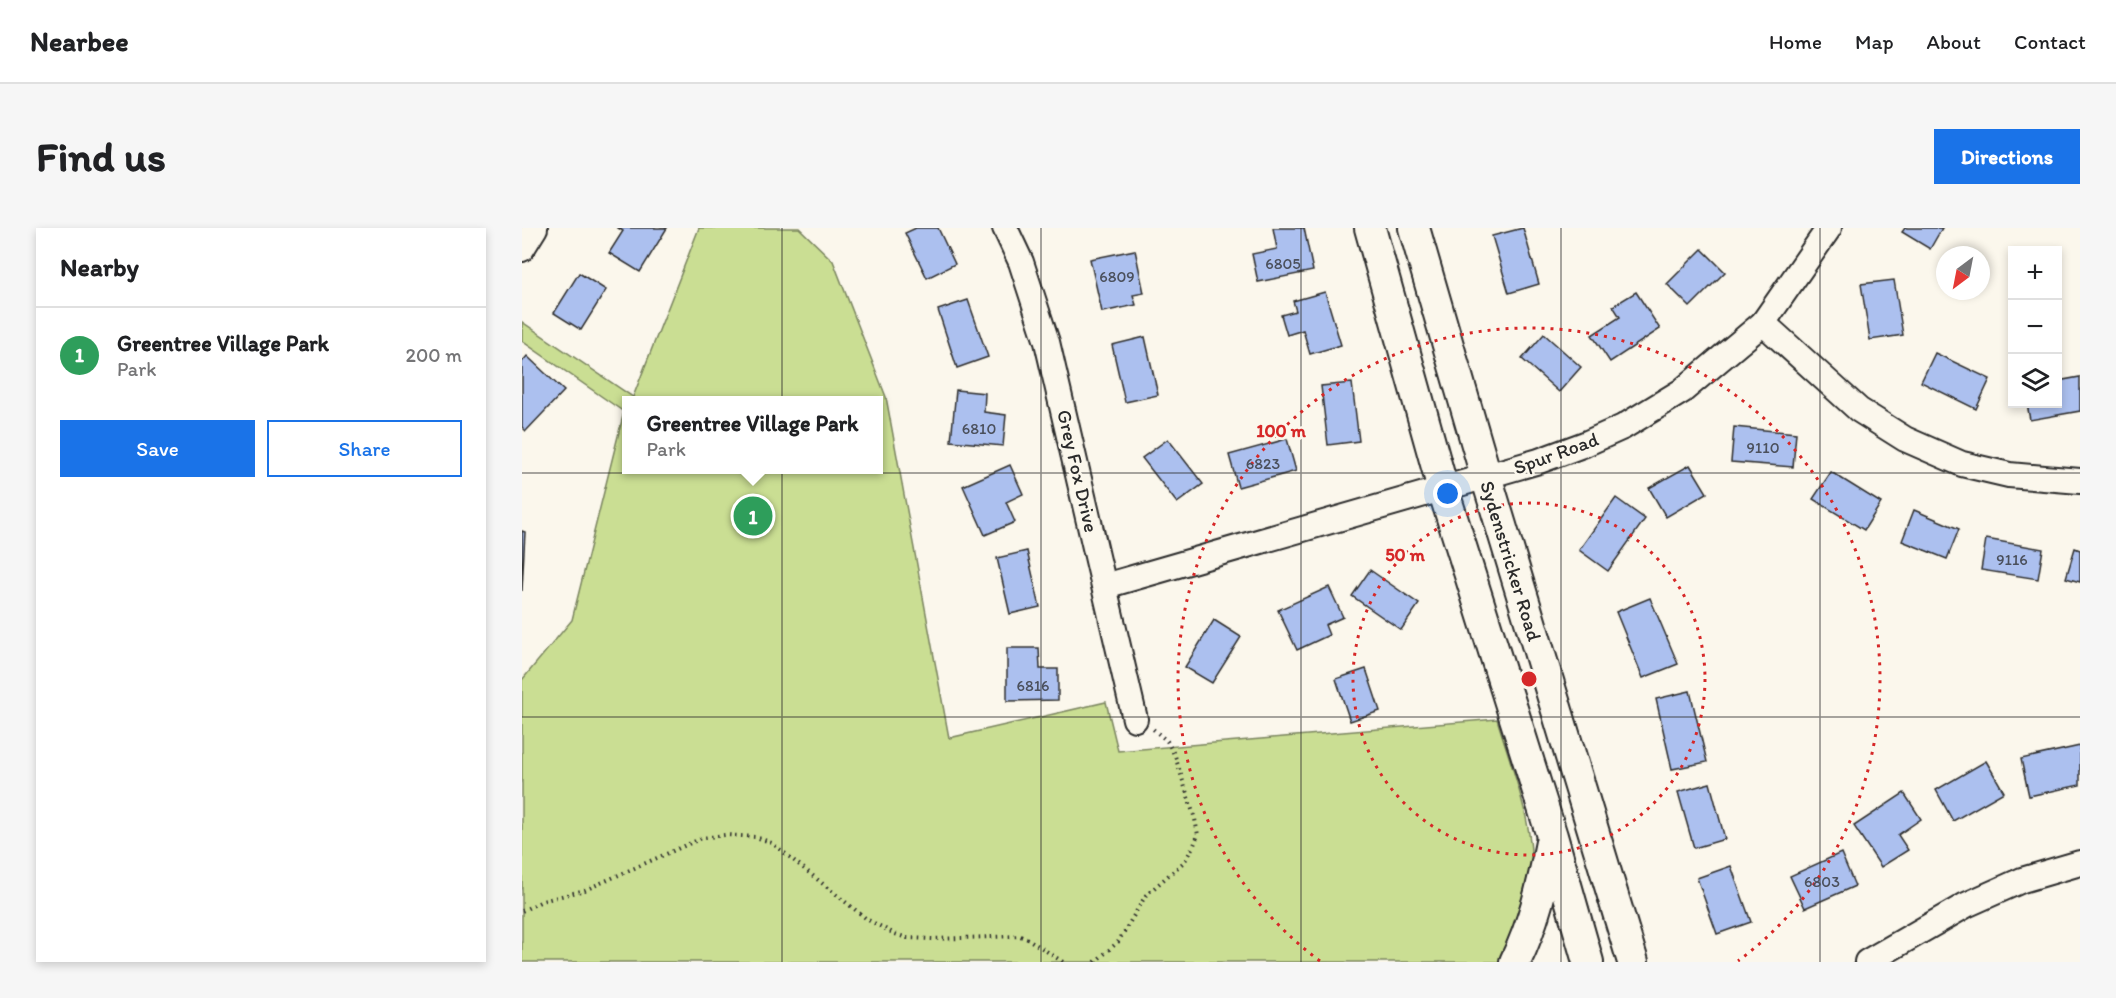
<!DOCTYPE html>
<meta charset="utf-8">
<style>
:root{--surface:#fff;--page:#f6f6f6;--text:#202124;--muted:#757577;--line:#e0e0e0;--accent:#1a73e8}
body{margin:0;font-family:Itim,sans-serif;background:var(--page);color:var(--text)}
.controls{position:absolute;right:18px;top:18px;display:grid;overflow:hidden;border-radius:0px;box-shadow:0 3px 9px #0003}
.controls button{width:54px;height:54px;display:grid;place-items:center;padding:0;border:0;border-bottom:2px solid var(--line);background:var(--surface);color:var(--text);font:30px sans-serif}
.compass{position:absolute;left:1414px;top:18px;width:54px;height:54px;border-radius:50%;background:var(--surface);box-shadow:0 3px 9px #0003;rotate:212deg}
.you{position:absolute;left:926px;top:266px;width:21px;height:21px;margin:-15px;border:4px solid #fff;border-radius:50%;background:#1a73e8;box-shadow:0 0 0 9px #1a73e833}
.badge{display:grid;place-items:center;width:39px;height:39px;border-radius:50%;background:var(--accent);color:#fff;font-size:20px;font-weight:700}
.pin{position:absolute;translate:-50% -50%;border:3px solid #fff;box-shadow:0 2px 6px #0006}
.popup{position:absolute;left:100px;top:168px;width:261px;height:78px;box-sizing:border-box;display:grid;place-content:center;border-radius:0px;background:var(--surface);filter:drop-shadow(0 2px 4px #0005);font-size:20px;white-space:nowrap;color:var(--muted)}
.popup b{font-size:22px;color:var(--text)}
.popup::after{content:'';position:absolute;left:50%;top:100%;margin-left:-12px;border:12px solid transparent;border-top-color:var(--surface)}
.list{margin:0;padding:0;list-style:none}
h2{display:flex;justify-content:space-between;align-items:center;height:78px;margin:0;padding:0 24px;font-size:26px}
h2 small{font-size:20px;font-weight:400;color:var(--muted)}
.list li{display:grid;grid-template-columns:39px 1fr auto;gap:18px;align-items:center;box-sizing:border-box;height:96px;padding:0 24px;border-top:2px solid var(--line)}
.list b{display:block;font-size:22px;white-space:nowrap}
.list p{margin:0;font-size:20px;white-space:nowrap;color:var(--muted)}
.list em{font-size:20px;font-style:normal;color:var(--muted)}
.actions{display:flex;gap:12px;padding:18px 24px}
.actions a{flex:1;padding:14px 0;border:2px solid var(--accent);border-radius:0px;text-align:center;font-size:21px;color:var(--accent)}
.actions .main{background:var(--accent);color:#fff}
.icon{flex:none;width:33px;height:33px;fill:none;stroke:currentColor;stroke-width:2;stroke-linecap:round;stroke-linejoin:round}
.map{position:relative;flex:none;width:1558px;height:734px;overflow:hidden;border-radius:0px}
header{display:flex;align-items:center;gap:36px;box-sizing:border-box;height:84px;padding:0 30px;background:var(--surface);border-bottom:2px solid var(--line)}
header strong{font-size:28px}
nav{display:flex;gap:33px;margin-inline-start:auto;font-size:21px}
.intro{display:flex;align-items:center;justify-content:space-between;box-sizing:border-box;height:144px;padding:0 36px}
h1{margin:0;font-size:42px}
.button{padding:15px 27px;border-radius:0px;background:var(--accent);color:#fff;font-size:21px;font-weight:700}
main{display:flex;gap:36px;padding:0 36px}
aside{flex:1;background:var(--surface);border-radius:0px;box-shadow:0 3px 9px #0003}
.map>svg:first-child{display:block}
.green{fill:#cade93;stroke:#7a845f;stroke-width:1.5;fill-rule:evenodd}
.building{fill:#acc0ef;stroke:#2b2b2b;stroke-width:1.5}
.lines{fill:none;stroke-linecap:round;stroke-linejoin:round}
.minor-casing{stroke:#2b2b2b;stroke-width:28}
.major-casing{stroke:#2b2b2b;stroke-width:34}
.path{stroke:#2b2b2b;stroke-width:4;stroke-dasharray:1.5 4.5;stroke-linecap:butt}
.minor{stroke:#fbf7ec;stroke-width:24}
.major{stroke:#fbf7ec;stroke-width:30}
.grid{fill:none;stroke:#2b2b2b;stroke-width:1.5;stroke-opacity:0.55}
.ring{fill:none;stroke:#d62828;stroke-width:3;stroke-dasharray:3 6}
.labels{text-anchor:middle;stroke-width:5;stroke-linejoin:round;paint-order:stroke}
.number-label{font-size:16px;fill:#4b505c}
.street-label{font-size:20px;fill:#2b2b2b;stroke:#fbf7ec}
.centre{fill:#d62828;stroke:#fbf7ec;stroke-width:3}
.ring-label{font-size:18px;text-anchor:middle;font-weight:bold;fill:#d62828;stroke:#fbf7ec;stroke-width:5;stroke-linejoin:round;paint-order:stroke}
</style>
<header>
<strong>Nearbee</strong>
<nav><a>Home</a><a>Map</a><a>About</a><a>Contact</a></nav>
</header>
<div class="intro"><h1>Find us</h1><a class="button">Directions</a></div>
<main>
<aside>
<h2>Nearby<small></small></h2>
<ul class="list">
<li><span class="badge" style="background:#2e9e5b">1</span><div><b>Greentree Village Park</b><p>Park</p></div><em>200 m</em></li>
</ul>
<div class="actions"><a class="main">Save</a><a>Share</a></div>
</aside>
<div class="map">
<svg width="1558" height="734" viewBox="0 0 1558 734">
<rect width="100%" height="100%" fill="#fbf7ec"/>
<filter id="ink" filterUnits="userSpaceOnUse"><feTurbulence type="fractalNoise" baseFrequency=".0167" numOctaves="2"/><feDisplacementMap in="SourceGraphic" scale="12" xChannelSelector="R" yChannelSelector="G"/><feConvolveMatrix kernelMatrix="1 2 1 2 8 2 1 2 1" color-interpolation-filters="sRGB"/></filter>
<g filter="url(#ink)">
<!-- green -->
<path class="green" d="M 177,0 L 277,0 L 311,33 L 364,169 L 427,510 L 584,474 L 596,523 L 975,491 C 991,544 1015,602 1009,659 C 1007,678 992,714 985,734 L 0,734 L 0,452 L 50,392 L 102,184 L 0,113 L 0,94 L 111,169 ZM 105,172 L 357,172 L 357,242 L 105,242 Z"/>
<!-- building -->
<g class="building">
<path d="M 96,0 L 145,0 L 118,44 L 87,25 L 101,3 Z"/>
<path d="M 394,0 L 416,0 L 433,36 L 405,50 L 383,5 Z"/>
<path d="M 751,0 L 782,0 L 791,43 L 736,54 L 730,26 L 755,21 Z"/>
<path d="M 1001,0 L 1017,56 L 987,65 L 970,8 Z"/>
<path d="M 1383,0 L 1420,0 L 1408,21 L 1380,4 Z"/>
<path d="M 1180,21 L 1203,44 L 1168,79 L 1145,56 Z"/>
<path d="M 613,22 L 622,65 L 611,67 L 614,77 L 580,84 L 568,31 Z"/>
<path d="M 57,45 L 84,62 L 59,102 L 32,85 Z"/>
<path d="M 1372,52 L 1381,107 L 1348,112 L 1339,56 Z"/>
<path d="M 803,64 L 819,117 L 788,126 L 781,102 L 765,107 L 759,87 L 774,83 L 771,73 Z"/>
<path d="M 1114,64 L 1138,101 L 1088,134 L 1070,107 L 1098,89 L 1091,78 Z"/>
<path d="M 446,72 L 466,129 L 435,140 L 416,82 Z"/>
<path d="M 1022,106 L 1059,139 L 1037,164 L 1000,131 Z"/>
<path d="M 623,109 L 636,167 L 603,174 L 590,117 Z"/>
<path d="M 1413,125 L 1468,151 L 1454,181 L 1399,154 Z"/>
<path d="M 5,128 L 42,163 L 4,203 L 0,199 L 0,134 Z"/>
<path d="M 1558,149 L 1558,183 L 1508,192 L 1505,176 L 1536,176 L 1536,153 Z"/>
<path d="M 830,155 L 837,213 L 806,217 L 799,158 Z"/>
<path d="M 434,162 L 463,165 L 462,184 L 484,187 L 481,218 L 429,213 Z"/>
<path d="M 1212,199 L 1274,205 L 1271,239 L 1209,234 Z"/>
<path d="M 646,211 L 681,256 L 655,275 L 620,230 Z"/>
<path d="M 765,211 L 774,243 L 716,259 L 707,227 Z"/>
<path d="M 488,237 L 501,266 L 484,274 L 493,294 L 463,307 L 441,258 Z"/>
<path d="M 1168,237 L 1185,265 L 1144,289 L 1127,260 Z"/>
<path d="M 1309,244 L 1359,275 L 1342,302 L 1291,271 Z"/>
<path d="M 1094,270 L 1123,291 L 1086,343 L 1057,322 Z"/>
<path d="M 1392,282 L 1437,301 L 1425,331 L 1380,313 Z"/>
<path d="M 0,303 L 3,304 L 0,363 Z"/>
<path d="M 1464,311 L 1521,321 L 1516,351 L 1459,342 Z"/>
<path d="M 1553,320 L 1558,322 L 1558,354 L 1544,350 Z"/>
<path d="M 505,323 L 518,379 L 488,386 L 475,330 Z"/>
<path d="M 848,342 L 897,376 L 879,402 L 830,368 Z"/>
<path d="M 807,359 L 821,389 L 803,397 L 807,407 L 775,422 L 756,382 Z"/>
<path d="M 1128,370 L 1156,436 L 1121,450 L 1094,384 Z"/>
<path d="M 692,392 L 719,409 L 690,455 L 663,439 Z"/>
<path d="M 485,420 L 517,420 L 518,441 L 536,441 L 536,472 L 485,473 Z"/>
<path d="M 844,441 L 858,483 L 828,493 L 814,451 Z"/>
<path d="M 1168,463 L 1185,534 L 1150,541 L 1134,471 Z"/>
<path d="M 1558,518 L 1558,557 L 1507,568 L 1499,531 Z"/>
<path d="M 1464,533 L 1482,564 L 1431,593 L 1414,562 Z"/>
<path d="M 1188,555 L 1203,611 L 1172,620 L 1156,564 Z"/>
<path d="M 1382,565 L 1399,591 L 1376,607 L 1386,622 L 1359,639 L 1332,598 Z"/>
<path d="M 1319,625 L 1333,658 L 1283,680 L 1268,648 Z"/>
<path d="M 1209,638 L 1229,694 L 1195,706 L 1175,650 Z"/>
</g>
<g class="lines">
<defs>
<g id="minor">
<path d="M 483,0 L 499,34 L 525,114 L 613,491"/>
<path d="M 0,21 L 13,0"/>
<path d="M 1241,95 L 1337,182 L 1383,211 L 1440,236 L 1487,247 L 1558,253"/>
<path d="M 583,358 L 1017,233 L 1063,216 L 1101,199 L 1160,163 L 1241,95 L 1307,0"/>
<path d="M 1345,734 L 1444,677 L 1500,652 L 1558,635"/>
</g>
<g id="major">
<path d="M 848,0 L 921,261 L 1030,608 L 1066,734"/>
<path d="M 892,0 L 964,248 L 1111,734"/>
<path d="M 993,734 C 1012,695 1021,656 1029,614"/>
</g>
</defs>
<!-- minor casing -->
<use href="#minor" class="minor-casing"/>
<!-- major casing -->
<use href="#major" class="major-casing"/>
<!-- path -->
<g class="path">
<path d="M 0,683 L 20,673 L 63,662 L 180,610 L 203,607 L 234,609 L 250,615 L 346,692 L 373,706 L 385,710 L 411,711 L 498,708 L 506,711 L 541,734"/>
<path d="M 573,734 L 596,714 L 624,667 L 663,633 L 672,617 L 676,607 L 673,591 L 653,528 L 645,513 L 631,501"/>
</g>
<!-- minor -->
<use href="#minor" class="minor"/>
<!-- major -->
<use href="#major" class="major"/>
</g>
</g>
<!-- grid -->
<path class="grid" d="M 260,0 L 260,734M 519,0 L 519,734M 779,0 L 779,734M 1039,0 L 1039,734M 1298,0 L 1298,734M 0,245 L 1558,245M 0,489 L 1558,489"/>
<!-- distance rings -->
<g class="ring">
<circle cx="1007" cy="451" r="176"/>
<path d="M798 733A351 351 0 1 1 1216 733"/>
</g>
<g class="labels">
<!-- number labels -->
<g class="number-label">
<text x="761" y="41">6805</text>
<text x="595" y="54">6809</text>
<text x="457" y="206">6810</text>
<text x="1241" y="225">9110</text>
<text x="741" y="241">6823</text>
<text x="1490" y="337">9116</text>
<text x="511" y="463">6816</text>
<text x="1300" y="659">6803</text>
</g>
<!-- street labels -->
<g class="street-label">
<text transform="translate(1034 225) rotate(-20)" y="7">Spur Road</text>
<text transform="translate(556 243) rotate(77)" y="7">Grey Fox Drive</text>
<text transform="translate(989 333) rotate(73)" y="7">Sydenstricker Road</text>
</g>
</g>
<circle cx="1007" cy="451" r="9" class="centre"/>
<g class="ring-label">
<text x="759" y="209">100 m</text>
<text x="883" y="333">50 m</text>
</g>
</svg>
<div class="controls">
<button>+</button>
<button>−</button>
<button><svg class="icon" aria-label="layers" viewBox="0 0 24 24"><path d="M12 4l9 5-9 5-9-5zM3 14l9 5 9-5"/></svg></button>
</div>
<svg class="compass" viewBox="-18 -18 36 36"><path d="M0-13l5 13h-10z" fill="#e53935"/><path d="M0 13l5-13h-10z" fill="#757577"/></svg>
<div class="you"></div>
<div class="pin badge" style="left:231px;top:288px;background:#2e9e5b">1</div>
<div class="popup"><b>Greentree Village Park</b>Park</div>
</div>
</main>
